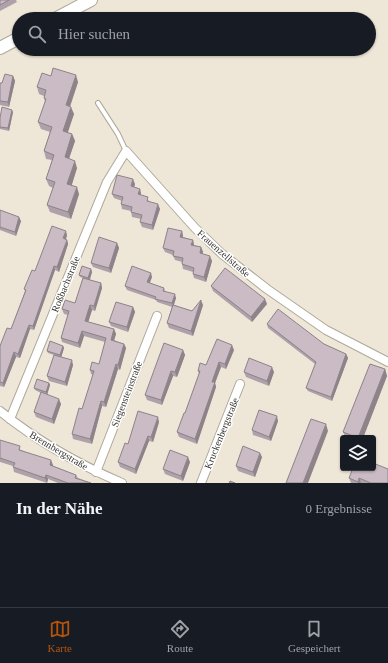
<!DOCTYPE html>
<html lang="de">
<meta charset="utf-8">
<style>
:root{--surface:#171b24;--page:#242831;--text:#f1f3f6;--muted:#9ea1a6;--line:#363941;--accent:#b45309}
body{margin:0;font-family:Georgia,serif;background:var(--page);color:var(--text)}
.controls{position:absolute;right:12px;bottom:12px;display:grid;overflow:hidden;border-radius:4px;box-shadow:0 1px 3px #0004}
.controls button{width:36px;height:36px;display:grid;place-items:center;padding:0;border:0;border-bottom:1px solid var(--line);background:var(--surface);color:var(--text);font:20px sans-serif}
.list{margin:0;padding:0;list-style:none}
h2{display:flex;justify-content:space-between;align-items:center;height:52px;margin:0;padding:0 16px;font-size:17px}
h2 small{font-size:13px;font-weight:400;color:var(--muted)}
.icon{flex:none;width:22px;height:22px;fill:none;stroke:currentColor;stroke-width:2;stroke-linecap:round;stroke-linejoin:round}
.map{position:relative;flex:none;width:388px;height:483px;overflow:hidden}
.search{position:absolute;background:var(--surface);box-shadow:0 1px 3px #0004;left:12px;right:12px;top:12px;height:44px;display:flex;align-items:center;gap:10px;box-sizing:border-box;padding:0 14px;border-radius:22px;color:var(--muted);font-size:15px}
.sheet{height:124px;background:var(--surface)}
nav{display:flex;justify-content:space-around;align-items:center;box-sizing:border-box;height:56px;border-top:1px solid var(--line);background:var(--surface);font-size:11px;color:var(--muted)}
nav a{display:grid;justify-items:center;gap:2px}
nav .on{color:var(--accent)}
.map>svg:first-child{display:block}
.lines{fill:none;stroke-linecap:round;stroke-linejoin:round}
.lane-casing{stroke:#afa99b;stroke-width:6}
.street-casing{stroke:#afa99b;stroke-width:10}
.secondary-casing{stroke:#afa99b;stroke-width:14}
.lane{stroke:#fff;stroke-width:4}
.street{stroke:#fff;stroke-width:8}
.secondary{stroke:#fff;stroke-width:12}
.wall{fill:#aea1a9}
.shaded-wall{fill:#8d8389}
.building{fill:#cabbc4;stroke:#8d8389}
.labels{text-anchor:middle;stroke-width:3;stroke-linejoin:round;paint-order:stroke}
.street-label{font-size:10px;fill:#393630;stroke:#fff}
</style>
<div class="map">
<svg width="388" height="483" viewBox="0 0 388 483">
<rect width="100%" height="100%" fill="#eee7d8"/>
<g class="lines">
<defs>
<path id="lane" d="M 98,103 L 118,134 L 126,151"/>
<g id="street">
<path d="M 0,411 C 37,441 78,464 122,483"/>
<path d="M 10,419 L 107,182 L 126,151 L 195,228 L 222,254 L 267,289 L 326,330 L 388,362"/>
<path d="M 96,472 L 157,316"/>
<path d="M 201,483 L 240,384"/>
</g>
<g id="secondary">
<path d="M 55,19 L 91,0"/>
<path d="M 0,48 L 19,38"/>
</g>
</defs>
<!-- lane casing -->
<use href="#lane" class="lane-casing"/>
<!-- street casing -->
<use href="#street" class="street-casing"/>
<!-- secondary casing -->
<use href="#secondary" class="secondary-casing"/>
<!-- lane -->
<use href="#lane" class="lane"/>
<!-- street -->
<use href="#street" class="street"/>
<!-- secondary -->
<use href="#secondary" class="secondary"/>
</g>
<!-- wall -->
<g class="wall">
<path d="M 0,0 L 16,0 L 17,2 L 0,11 Z"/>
<path d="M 13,76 L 15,81 L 9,107 L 0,105 L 0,83 L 2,83 Z"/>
<path d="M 51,76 L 78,82 L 70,107 L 74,114 L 67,132 L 72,134 L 75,141 L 69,159 L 77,168 L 71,186 L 79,194 L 71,219 L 50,212 L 47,205 L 53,188 L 49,186 L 46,179 L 52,160 L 46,159 L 44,151 L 50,132 L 41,129 L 38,122 L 45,102 L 44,98 L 44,96 L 39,94 L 37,87 Z"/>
<path d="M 13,112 L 9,131 L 0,129 L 0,118 Z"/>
<path d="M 135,184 L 134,187 L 140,189 L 141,194 L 141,195 L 160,209 L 153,230 L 142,227 L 140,222 L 141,219 L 132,217 L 131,211 L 122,209 L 121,204 L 122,201 L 114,198 L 112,194 Z"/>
<path d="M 0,210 L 21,221 L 16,236 L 0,230 Z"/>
<path d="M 182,231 L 183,236 L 183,237 L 193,240 L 194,245 L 201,247 L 203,252 L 202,254 L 212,261 L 206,282 L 194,278 L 193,274 L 193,272 L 183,269 L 182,264 L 182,262 L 175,260 L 173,255 L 165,252 L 163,248 Z"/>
<path d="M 67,235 L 66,239 L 67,240 L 68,244 L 59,272 L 55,270 L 34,330 L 30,329 L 20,358 L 16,357 L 4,387 L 0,386 L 0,346 L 11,329 L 25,291 L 24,289 L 35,271 Z"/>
<path d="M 117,243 L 119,248 L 111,273 L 93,267 L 91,263 Z"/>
<path d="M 91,269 L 92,272 L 90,280 L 101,283 L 102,288 L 95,311 L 92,310 L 88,322 L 114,329 L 116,334 L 114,340 L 124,344 L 126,348 L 120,370 L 118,369 L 106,407 L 102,406 L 92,444 L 73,439 L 72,434 L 82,409 L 93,375 L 91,374 L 90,370 L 99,364 L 105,342 L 84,336 L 80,348 L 62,342 L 61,338 L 68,315 L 64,314 L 62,309 L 75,303 L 83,278 L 80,277 L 79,275 Z"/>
<path d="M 152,277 L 150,283 L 164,288 L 165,291 L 176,298 L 174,305 L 192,311 L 203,305 L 193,336 L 169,328 L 167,323 L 172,307 L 157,302 L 156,300 L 127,290 L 125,286 Z"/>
<path d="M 211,286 L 267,304 L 252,322 L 213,291 Z"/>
<path d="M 133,307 L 135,312 L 128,332 L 111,326 L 109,322 Z"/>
<path d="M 267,324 L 324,344 L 346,354 L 348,358 L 332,401 L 308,391 L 306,388 L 315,364 L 268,328 Z"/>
<path d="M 63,346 L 64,348 L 61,357 L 73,365 L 67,386 L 49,381 L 47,376 L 54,355 L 48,353 L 47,351 Z"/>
<path d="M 183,350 L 185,355 L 177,377 L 173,376 L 162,405 L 147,400 L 145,395 Z"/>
<path d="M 234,350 L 226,369 L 221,367 L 215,383 L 216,387 L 197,444 L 179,437 L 177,432 L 185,413 L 199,374 L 198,371 Z"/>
<path d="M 385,369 L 387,376 L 363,438 L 346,438 L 343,432 Z"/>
<path d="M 244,372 L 274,372 L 269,386 L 246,377 Z"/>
<path d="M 49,383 L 50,385 L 47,395 L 61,404 L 54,424 L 36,417 L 34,412 L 41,393 L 35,390 L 34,388 Z"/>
<path d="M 278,421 L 271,441 L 253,435 L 252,430 Z"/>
<path d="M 159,422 L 153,442 L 149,441 L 136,474 L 120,467 L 118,462 L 128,444 Z"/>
<path d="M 0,440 L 53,465 L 53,466 L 76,475 L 78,478 L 91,483 L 58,483 L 48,479 L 47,483 L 14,472 L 13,467 L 13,466 L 0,462 Z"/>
<path d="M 262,457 L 255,477 L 238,471 L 236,466 Z"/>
<path d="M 190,462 L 183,481 L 165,474 L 163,469 Z"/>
<path d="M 388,469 L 388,483 L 351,483 L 349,478 Z"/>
</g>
<!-- shaded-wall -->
<g class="shaded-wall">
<path d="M 76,75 L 78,82 L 68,112 L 66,105 Z"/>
<path d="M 13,76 L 15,81 L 9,107 L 8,102 Z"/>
<path d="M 71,107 L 74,114 L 66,138 L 63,131 Z"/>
<path d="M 12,110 L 13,112 L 9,131 L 8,128 Z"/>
<path d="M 72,134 L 75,141 L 67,164 L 65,157 Z"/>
<path d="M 75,161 L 77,168 L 70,191 L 67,184 Z"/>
<path d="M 133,179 L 135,184 L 133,191 L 131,186 Z"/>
<path d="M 77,187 L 79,194 L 71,219 L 68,212 Z"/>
<path d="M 140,189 L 141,194 L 140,199 L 138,194 Z"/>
<path d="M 158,204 L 160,209 L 153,230 L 152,225 Z"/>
<path d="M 19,217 L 21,221 L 16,236 L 15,232 Z"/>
<path d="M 66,231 L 67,235 L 65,242 L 63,238 Z"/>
<path d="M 182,231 L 183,236 L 182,241 L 180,237 Z"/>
<path d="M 67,240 L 68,244 L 59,272 L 57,267 Z"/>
<path d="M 193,240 L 194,245 L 193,249 L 191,245 Z"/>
<path d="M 117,243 L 119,248 L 111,273 L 109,268 Z"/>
<path d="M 201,247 L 203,252 L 201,258 L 200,253 Z"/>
<path d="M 210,256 L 212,261 L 206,282 L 204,277 Z"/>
<path d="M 54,266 L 55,270 L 34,330 L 33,326 Z"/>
<path d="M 91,269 L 92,272 L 89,281 L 88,278 Z"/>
<path d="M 151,273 L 152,277 L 148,286 L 147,282 Z"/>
<path d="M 101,283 L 102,288 L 95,311 L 94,306 Z"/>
<path d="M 175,294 L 176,298 L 173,307 L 172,303 Z"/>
<path d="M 265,299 L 267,304 L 252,322 L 251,317 Z"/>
<path d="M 201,300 L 203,305 L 193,336 L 191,331 Z"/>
<path d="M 90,305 L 92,310 L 87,326 L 85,321 Z"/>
<path d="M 133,307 L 135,312 L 128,332 L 127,327 Z"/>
<path d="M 29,325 L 30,329 L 20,358 L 18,354 Z"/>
<path d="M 114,329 L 116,334 L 113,344 L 111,340 Z"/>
<path d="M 82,331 L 84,336 L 80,348 L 78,343 Z"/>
<path d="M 124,344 L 126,348 L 120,370 L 118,365 Z"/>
<path d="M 232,345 L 234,350 L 226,369 L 225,364 Z"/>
<path d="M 63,346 L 64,348 L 61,358 L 60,355 Z"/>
<path d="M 183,350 L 185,355 L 177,377 L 175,372 Z"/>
<path d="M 14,352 L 16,357 L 4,387 L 3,383 Z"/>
<path d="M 346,354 L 348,358 L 332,401 L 331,397 Z"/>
<path d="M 72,360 L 73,365 L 67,386 L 65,382 Z"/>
<path d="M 219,362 L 221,367 L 215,383 L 216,387 L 197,444 L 195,439 L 212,382 Z"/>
<path d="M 116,364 L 118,369 L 106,407 L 104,402 Z"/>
<path d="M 272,367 L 274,372 L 269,386 L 267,381 Z"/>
<path d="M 385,369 L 387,376 L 363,438 L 358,438 Z"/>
<path d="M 171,371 L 173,376 L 162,405 L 161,400 Z"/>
<path d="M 49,383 L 50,385 L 47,395 L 46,392 Z"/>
<path d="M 59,399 L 61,404 L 54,424 L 52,419 Z"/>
<path d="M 101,401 L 102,406 L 92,444 L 90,439 Z"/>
<path d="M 277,416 L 278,421 L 271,441 L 269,437 Z"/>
<path d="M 158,417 L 159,422 L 153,442 L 151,437 Z"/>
<path d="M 326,424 L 328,431 L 308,483 L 303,483 Z"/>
<path d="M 148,436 L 149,441 L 136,474 L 135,469 Z"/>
<path d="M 260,453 L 262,457 L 255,477 L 253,472 Z"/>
<path d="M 188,457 L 190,462 L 183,481 L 181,476 Z"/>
<path d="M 51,460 L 53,465 L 52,470 L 50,465 Z"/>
<path d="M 46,475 L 48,479 L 47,483 L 45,478 Z"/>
<path d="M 359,478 L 361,483 L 358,483 L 358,482 Z"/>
</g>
<!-- building -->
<g class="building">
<path d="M 0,0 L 9,0 L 0,5 Z"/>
<path d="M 53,68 L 76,75 L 66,105 L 71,107 L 63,131 L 72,134 L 65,157 L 75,161 L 67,184 L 77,187 L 68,212 L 47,205 L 55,182 L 46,179 L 54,155 L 44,151 L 52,127 L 38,122 L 46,99 L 44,98 L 46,90 L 37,87 L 42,73 L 51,76 Z"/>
<path d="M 5,74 L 13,76 L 8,102 L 0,101 L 0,83 L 2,83 Z"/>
<path d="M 2,107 L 12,110 L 8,128 L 0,127 L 0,118 Z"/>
<path d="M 117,175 L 133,179 L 131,186 L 140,189 L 138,194 L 148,197 L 147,201 L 158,204 L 152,225 L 140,222 L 142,215 L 131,212 L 132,207 L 121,204 L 123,197 L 112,194 Z"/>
<path d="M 0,210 L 19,217 L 15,232 L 0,227 Z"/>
<path d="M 52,226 L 66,231 L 63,238 L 67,240 L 57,267 L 54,266 L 33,326 L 29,325 L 18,354 L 14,352 L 3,383 L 0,382 L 0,346 L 7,328 L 11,329 L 26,290 L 24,289 L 32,270 L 35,271 Z"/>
<path d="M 168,228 L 182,231 L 180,237 L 193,240 L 191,245 L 201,247 L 200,253 L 210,256 L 204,277 L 193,274 L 194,268 L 182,264 L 183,258 L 173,256 L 174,251 L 163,248 Z"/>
<path d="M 99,237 L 117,243 L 109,268 L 91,263 Z"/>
<path d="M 82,266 L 91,269 L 88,278 L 79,275 Z"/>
<path d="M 132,266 L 151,273 L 147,282 L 164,288 L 163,291 L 175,294 L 172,303 L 155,299 L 156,297 L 125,286 Z"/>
<path d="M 225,268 L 265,299 L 251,317 L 211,286 Z"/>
<path d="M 83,278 L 101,283 L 94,306 L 90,305 L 85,321 L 114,329 L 111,340 L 124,344 L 118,365 L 116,364 L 104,402 L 101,401 L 90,439 L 72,434 L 79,408 L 82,409 L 94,371 L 90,370 L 92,362 L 99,364 L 106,338 L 82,331 L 78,343 L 61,338 L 69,311 L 62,309 L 65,300 L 75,303 Z"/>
<path d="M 201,300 L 191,331 L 167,323 L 173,305 L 192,311 Z"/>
<path d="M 116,302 L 133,307 L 127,327 L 109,322 Z"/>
<path d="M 278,309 L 324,344 L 346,354 L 331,397 L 306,388 L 316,362 L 267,324 Z"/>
<path d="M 217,339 L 232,345 L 225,364 L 219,362 L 212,382 L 215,382 L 195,439 L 177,432 L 184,413 L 185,413 L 200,371 L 198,371 L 200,363 L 206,365 Z"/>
<path d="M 50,341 L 63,346 L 60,355 L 47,351 Z"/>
<path d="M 164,343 L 183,350 L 175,372 L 171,371 L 161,400 L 145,395 Z"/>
<path d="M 54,355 L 72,360 L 65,382 L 47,376 Z"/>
<path d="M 249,358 L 272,367 L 267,381 L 244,372 Z"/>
<path d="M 370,364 L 385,369 L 358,438 L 343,432 Z"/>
<path d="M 37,379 L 49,383 L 46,392 L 34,388 Z"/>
<path d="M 41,392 L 59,399 L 52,419 L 34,412 Z"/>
<path d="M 259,410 L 277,416 L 269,437 L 252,430 Z"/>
<path d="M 138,411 L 158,417 L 151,437 L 148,436 L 135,469 L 118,462 L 125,443 L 128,444 Z"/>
<path d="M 311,419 L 326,424 L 303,483 L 286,483 Z"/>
<path d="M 0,440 L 20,446 L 19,450 L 51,460 L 50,465 L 76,475 L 75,478 L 91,483 L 68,483 L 46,475 L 45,478 L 13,467 L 15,463 L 0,458 Z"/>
<path d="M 243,446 L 260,453 L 253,472 L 236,466 Z"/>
<path d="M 170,450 L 188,457 L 181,476 L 163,469 Z"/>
<path d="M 373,463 L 388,469 L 388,483 L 371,483 L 359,478 L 358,482 L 349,478 L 353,468 L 373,468 Z"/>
<path d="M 230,481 L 235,483 L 229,483 Z"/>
</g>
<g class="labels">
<!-- street labels -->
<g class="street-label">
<text transform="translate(224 253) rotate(41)" y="4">Frauenzellstraße</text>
<text transform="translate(65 284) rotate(-68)" y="4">Roßbachstraße</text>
<text transform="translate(126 394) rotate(-69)" y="4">Siegensteinstraße</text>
<text transform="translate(221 433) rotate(-68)" y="4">Kruckenbergstraße</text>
<text transform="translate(59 450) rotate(31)" y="4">Brennbergstraße</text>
</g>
</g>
</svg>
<div class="controls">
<button><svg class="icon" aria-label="layers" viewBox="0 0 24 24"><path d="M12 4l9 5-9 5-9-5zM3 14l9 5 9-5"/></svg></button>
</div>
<div class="search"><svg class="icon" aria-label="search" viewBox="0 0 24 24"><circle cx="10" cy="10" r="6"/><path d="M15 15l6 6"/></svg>Hier suchen</div>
</div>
<section class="sheet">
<h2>In der Nähe<small>0 Ergebnisse</small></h2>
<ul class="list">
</ul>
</section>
<nav>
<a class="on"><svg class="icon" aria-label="map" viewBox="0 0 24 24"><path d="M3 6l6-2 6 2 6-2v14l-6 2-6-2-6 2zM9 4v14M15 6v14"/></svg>Karte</a>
<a><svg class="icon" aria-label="directions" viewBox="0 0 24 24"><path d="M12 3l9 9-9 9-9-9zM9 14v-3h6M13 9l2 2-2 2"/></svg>Route</a>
<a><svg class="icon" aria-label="saved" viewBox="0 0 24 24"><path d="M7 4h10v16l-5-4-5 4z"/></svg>Gespeichert</a>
</nav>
